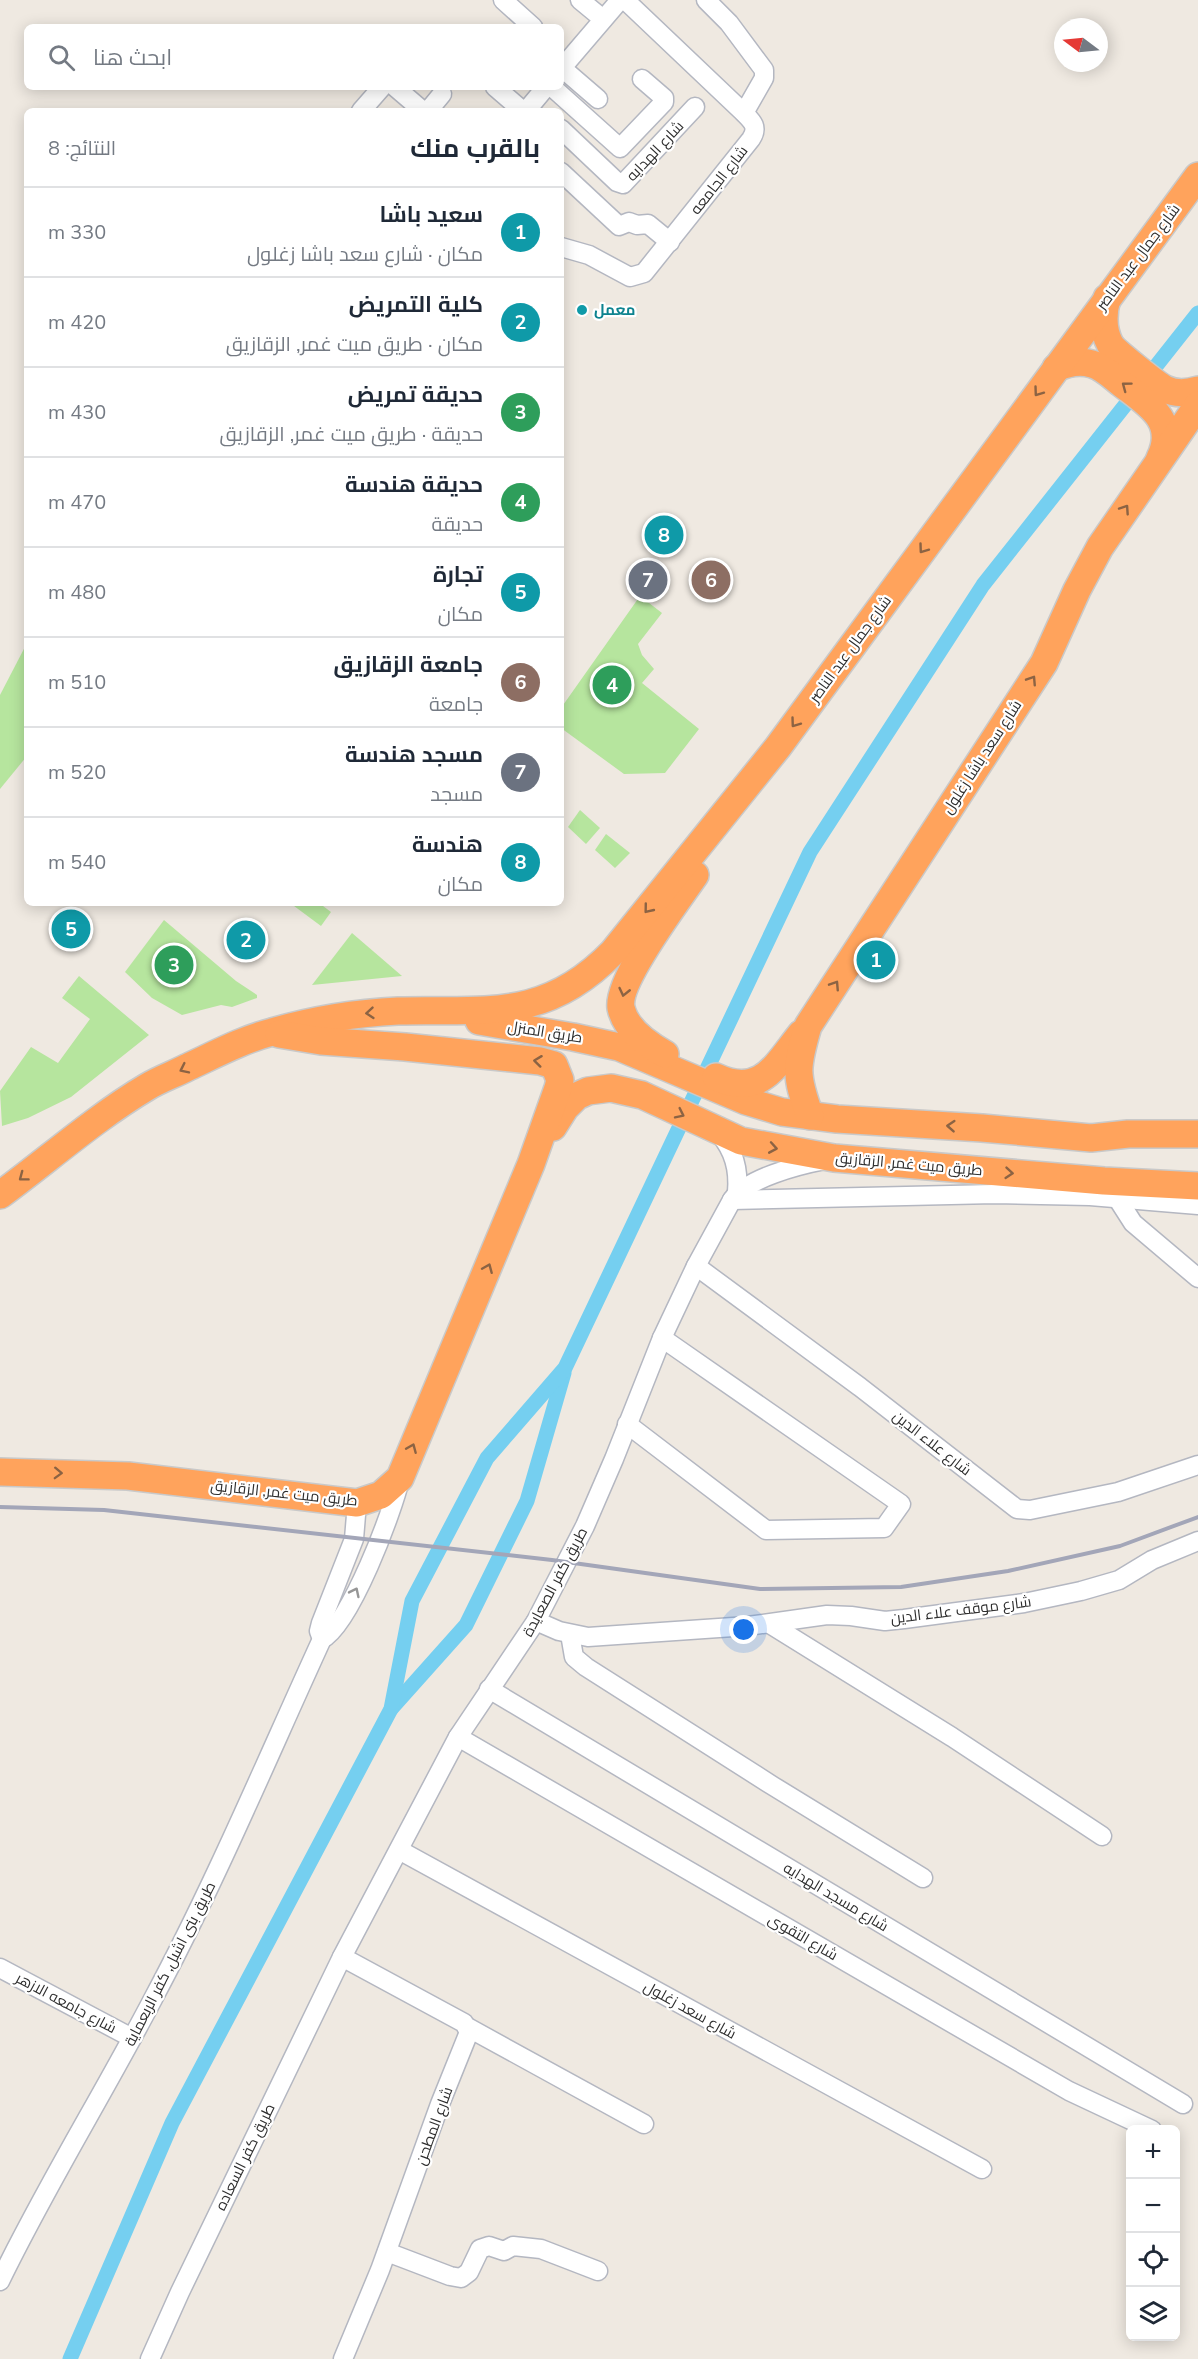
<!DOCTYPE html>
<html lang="ar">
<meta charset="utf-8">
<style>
:root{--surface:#fff;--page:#f2f2f3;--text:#1f2937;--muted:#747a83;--line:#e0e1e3;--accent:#4264fb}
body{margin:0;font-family:"Nunito Sans",Cairo,sans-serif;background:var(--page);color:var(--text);direction:rtl}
.controls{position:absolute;right:18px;bottom:18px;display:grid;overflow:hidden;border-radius:9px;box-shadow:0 3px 15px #0003}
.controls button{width:54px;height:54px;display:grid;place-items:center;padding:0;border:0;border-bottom:2px solid var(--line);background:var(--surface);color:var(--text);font:30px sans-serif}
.compass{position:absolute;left:1054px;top:18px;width:54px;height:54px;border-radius:50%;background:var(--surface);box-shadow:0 3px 15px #0003;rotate:286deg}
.you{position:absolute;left:744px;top:1630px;width:21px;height:21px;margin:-15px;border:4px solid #fff;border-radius:50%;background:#1a73e8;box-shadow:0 0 0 9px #1a73e833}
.badge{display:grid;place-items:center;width:39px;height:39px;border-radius:50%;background:var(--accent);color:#fff;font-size:20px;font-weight:700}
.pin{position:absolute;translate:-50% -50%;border:3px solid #fff;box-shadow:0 2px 6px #0006}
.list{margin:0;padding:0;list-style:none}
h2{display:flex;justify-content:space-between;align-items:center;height:78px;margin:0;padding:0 24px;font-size:26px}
h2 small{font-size:20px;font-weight:400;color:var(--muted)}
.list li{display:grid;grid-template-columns:39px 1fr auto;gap:18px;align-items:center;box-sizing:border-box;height:90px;padding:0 24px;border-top:2px solid var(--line)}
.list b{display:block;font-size:22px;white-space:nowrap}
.list p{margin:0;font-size:20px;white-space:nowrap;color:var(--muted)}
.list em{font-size:20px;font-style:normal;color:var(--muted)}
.icon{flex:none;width:33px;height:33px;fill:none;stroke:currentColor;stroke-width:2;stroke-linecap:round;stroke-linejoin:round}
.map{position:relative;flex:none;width:1198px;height:2359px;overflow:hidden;direction:ltr}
.search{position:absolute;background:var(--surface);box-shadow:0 3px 15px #0003;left:24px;top:24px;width:540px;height:66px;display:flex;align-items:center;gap:15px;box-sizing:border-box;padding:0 21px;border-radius:9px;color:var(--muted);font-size:22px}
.panel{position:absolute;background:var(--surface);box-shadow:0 3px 15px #0003;left:24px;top:108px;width:540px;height:798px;border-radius:9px;direction:rtl}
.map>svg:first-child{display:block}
.garden{fill:#b6e59e}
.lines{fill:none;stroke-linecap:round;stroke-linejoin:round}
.canal{stroke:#75cff0;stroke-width:15}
.minor-casing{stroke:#b4b7c1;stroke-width:21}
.highway-casing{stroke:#c9c9c9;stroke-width:30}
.minor{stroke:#fff;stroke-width:18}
.highway{stroke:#ffa35c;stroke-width:27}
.rail{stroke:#a3a6b8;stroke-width:4}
.oneway{stroke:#8c6343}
.oneway2{stroke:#969696}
.culture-dot{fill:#0f9aa8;stroke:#fff;stroke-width:2}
.labels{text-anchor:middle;stroke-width:4.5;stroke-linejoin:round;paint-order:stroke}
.street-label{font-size:15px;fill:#2e2e2e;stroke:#fff}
.culture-label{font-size:15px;font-weight:bold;fill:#0d838f;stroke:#fff;text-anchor:start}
</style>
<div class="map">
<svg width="1198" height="2359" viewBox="0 0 1198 2359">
<rect width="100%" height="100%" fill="#efe9e1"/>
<!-- garden -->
<g class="garden">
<path d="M 640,596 L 662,613 L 638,644 L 642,655 L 654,669 L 642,683 L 699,729 L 665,773 L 624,774 L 561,728 L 561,708 Z"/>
<path d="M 27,643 L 27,756 L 0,789 L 0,695 Z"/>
<path d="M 580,810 L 600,828 L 586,844 L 568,827 Z"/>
<path d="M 606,834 L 630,853 L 615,868 L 595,850 Z"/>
<path d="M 290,903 L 319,903 L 331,912 L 321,926 Z"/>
<path d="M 164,920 L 236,981 L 257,995 L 257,998 L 232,1007 L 221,1005 L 182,1015 L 152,998 L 125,972 Z"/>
<path d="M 352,933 L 402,976 L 312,985 Z"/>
<path d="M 79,976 L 149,1035 L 71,1097 L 28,1118 L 2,1126 L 0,1091 L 31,1047 L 58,1063 L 90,1019 L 62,998 Z"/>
</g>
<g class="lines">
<!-- canal -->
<g class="canal">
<path d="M 391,1709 L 466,1625 L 527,1501 L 564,1373"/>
<path d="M 70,2359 L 172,2123 L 391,1709 L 412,1601 L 487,1458 L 565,1368 L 810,852 L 983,585 L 1198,313"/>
</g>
<defs>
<g id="minor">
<path d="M 503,0 L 533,27"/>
<path d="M 580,0 L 603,19"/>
<path d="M 706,0 L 729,23 L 764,70 L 764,78 L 744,113"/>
<path d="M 562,68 L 598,99"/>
<path d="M 561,69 L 620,0"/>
<path d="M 395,87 L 423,111"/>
<path d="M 495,87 L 523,111"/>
<path d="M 552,87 L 620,148 L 664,102 L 664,98 L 642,79"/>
<path d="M 361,111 L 382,87"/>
<path d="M 428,111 L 442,94"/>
<path d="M 526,111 L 546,87"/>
<path d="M 561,129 L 617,182 L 623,184 L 695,107"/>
<path d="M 561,172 L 619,226 L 629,222 L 637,225 L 648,224 L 670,242"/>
<path d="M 561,247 L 589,255 L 630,277 L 644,273 L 751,139 C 759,127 752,121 744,113 L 625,0"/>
<path d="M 719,1133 C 734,1151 739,1169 737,1192"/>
<path d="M 1117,1198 L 1133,1223 L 1198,1278"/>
<path d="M 732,1200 L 995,1194 L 1090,1196 L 1198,1205"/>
<path d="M 696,1266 L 860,1387 L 1017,1509 L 1030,1510 L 1118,1492 L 1198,1465"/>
<path d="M 627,1424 L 766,1530 L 884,1528 L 901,1504 L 662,1338"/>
<path d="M 536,1621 L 559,1631 L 588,1637 L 748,1626 L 827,1615 L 851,1616 L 885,1621 L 904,1619 L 1024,1603 L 1081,1591 L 1119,1580 L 1152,1560 L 1198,1541"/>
<path d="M 770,1624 L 952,1737 L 1102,1836"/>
<path d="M 570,1634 L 574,1657 L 586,1667 L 773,1786 L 923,1878"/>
<path d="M 322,1639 C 350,1625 393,1511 400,1479"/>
<path d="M 322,1639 L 319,1631 L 321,1623 L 354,1539 L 357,1503"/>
<path d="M 489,1689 L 1183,2104"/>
<path d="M 458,1737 L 1069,2091 L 1152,2130"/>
<path d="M 399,1850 L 982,2169"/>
<path d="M 342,1957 L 464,2023 L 469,2032 L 440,2104 L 380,2270 L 343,2359"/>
<path d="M 0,1968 L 132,2038"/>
<path d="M 469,2028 L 644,2124"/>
<path d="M 387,2252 L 450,2276 L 461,2278 L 469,2272 L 480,2249 L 489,2246 L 504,2251 L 513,2246 L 541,2249 L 598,2271"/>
<path d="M 0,2281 C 47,2184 104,2093 154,1997 C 216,1881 267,1759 322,1639"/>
<path d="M 150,2359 L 180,2292 L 342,1957 L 458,1737 L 536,1621 L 585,1526 L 614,1459 L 662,1338 L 696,1266 L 732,1200 C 747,1178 799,1165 825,1160"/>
</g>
<g id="highway">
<path d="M 1107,298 C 1103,313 1102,329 1110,344 C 1114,351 1157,385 1165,389 C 1175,394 1188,393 1198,390"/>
<path d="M 1056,368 C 1067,363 1079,360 1092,364 C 1103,367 1113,377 1122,384 C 1148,404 1178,421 1160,458"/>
<path d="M 479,1021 L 573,1037 L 619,1047 L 746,1101 L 782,1112 L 837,1119 L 982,1128 L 1091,1138 L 1128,1134 L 1198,1134"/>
<path d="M 665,1054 C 647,1044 626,1030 621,1008 C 616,981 678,900 695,875"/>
<path d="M 716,1077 C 761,1098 776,1065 801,1034"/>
<path d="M 810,1116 C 795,1075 796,1067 808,1026 L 1044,663 L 1077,590 L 1100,547 L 1198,405"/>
<path d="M 553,1127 L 565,1108 L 577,1096 L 588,1091 L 611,1088 L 642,1095 L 741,1141 L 834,1158 L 1104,1181 L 1198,1186"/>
<path d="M 0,1195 C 49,1159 95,1118 147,1087 C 160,1079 175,1074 188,1067 C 216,1054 242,1040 272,1032 C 313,1020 355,1013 398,1011 C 486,1009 545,1022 613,952 L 778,747 L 1198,176"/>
<path d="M 0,1472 L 128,1476 L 357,1503 L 381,1495 L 400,1478 L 531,1164 L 558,1088 L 560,1080 L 554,1065 L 540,1061 L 405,1047 L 321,1041 L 279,1034"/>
</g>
</defs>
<!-- minor casing -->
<use href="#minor" class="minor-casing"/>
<!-- highway casing -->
<use href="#highway" class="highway-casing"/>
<!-- minor -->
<use href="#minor" class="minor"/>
<!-- highway -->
<use href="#highway" class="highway"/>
<!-- rail -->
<path class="rail" d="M 0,1507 L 104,1510 L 552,1560 L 760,1589 L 901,1587 L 1008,1571 L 1120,1546 L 1198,1517"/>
</g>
<!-- one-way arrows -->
<defs><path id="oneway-chevron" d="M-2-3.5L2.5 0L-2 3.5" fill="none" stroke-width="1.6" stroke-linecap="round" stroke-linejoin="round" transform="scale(1.5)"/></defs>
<g class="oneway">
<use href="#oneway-chevron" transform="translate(1126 386) rotate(-143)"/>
<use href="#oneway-chevron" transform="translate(1038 392) rotate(126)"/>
<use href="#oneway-chevron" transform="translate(1125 509) rotate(-56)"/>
<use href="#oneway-chevron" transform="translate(923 549) rotate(126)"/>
<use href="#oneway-chevron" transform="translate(1032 680) rotate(-57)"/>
<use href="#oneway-chevron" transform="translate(795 723) rotate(126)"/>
<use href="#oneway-chevron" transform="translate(648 909) rotate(129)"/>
<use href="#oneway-chevron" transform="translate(835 985) rotate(-57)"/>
<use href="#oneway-chevron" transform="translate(624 992) rotate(103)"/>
<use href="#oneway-chevron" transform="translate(370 1013) rotate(175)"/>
<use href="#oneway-chevron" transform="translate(538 1061) rotate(-173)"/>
<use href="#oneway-chevron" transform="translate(184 1069) rotate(154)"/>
<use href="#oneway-chevron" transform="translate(680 1114) rotate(26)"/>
<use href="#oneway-chevron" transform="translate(951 1126) rotate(-176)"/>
<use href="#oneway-chevron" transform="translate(773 1148) rotate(10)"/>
<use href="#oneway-chevron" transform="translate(1009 1173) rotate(5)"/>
<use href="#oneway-chevron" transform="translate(23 1177) rotate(143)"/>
<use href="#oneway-chevron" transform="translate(488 1268) rotate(-67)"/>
<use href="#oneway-chevron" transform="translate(412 1448) rotate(-67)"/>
<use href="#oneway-chevron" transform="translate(58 1473) rotate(2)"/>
</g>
<use class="oneway2" href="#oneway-chevron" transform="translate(355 1592) rotate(-64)"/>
<!-- markers -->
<circle class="culture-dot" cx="582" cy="310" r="6"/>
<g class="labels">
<!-- street labels -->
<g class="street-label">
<text transform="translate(655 151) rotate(-47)" y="5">شارع الهدايه</text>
<text transform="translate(719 180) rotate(-52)" y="5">شارع الجامعه</text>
<text transform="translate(1138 257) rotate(-53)" y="5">شارع جمال عبد الناصر</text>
<text transform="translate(850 649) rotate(-54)" y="5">شارع جمال عبد الناصر</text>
<text transform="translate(982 757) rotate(-57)" y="5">شارع سعد باشا زغلول</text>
<text transform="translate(545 1032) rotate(9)" y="5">طريق المنزل</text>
<text transform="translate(909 1164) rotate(5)" y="5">طريق ميت غمر, الزقازيق</text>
<text transform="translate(932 1443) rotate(38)" y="5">شارع علاء الدين</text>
<text transform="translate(284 1493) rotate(6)" y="5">طريق ميت غمر, الزقازيق</text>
<text transform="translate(555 1582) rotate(-62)" y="5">طريق كفر الصعايدة</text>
<text transform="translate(961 1610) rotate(-7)" y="5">شارع موقف علاء الدين</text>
<text transform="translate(836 1897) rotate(31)" y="5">شارع مسجد الهدايه</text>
<text transform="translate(803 1937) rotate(30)" y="5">شارع التقوى</text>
<text transform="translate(170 1964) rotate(-63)" y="5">طريق بنى اشبل, كفر الربعماية</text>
<text transform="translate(66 2003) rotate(28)" y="5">شارع جامعه الازهر</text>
<text transform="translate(690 2010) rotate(29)" y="5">شارع سعد زغلول</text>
<text transform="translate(434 2126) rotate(-70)" y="5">شارع المطحن</text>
<text transform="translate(245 2157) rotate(-64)" y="5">طريق كفر السعاده</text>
</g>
<!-- culture labels -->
<g class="culture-label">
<text x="594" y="315">معمل</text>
</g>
</g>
</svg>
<div class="controls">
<button>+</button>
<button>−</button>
<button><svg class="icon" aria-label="locate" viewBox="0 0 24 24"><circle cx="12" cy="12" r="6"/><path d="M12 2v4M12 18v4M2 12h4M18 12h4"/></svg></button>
<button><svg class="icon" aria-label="layers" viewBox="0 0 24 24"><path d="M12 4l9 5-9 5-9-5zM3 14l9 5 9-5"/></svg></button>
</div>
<svg class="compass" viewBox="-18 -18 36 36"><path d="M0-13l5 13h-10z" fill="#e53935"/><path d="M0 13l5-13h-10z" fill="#747a83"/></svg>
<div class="you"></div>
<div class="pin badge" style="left:876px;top:960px;background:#0f9aa8">1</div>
<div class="pin badge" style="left:246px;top:940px;background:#0f9aa8">2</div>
<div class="pin badge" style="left:174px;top:965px;background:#2e9e5b">3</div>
<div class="pin badge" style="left:612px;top:685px;background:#2e9e5b">4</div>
<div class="pin badge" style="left:71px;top:929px;background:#0f9aa8">5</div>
<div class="pin badge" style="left:711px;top:580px;background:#8d6e63">6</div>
<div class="pin badge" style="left:648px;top:580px;background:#6b7280">7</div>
<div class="pin badge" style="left:664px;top:535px;background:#0f9aa8">8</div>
<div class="search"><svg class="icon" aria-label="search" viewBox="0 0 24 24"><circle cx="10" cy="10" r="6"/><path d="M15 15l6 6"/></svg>ابحث هنا</div>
<section class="panel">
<h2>بالقرب منك<small>النتائج: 8</small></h2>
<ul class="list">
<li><span class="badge" style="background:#0f9aa8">1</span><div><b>سعيد باشا</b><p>مكان · شارع سعد باشا زغلول</p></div><em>330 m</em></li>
<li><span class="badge" style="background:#0f9aa8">2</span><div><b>كلية التمريض</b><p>مكان · طريق ميت غمر, الزقازيق</p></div><em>420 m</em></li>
<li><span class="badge" style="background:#2e9e5b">3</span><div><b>حديقة تمريض</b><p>حديقة · طريق ميت غمر, الزقازيق</p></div><em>430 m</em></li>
<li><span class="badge" style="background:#2e9e5b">4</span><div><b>حديقة هندسة</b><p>حديقة</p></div><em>470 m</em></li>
<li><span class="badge" style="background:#0f9aa8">5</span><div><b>تجارة</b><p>مكان</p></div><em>480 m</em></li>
<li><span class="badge" style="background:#8d6e63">6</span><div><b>جامعة الزقازيق</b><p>جامعة</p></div><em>510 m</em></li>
<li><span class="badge" style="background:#6b7280">7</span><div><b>مسجد هندسة</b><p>مسجد</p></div><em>520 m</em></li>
<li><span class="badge" style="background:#0f9aa8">8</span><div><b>هندسة</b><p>مكان</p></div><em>540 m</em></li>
</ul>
</section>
</div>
